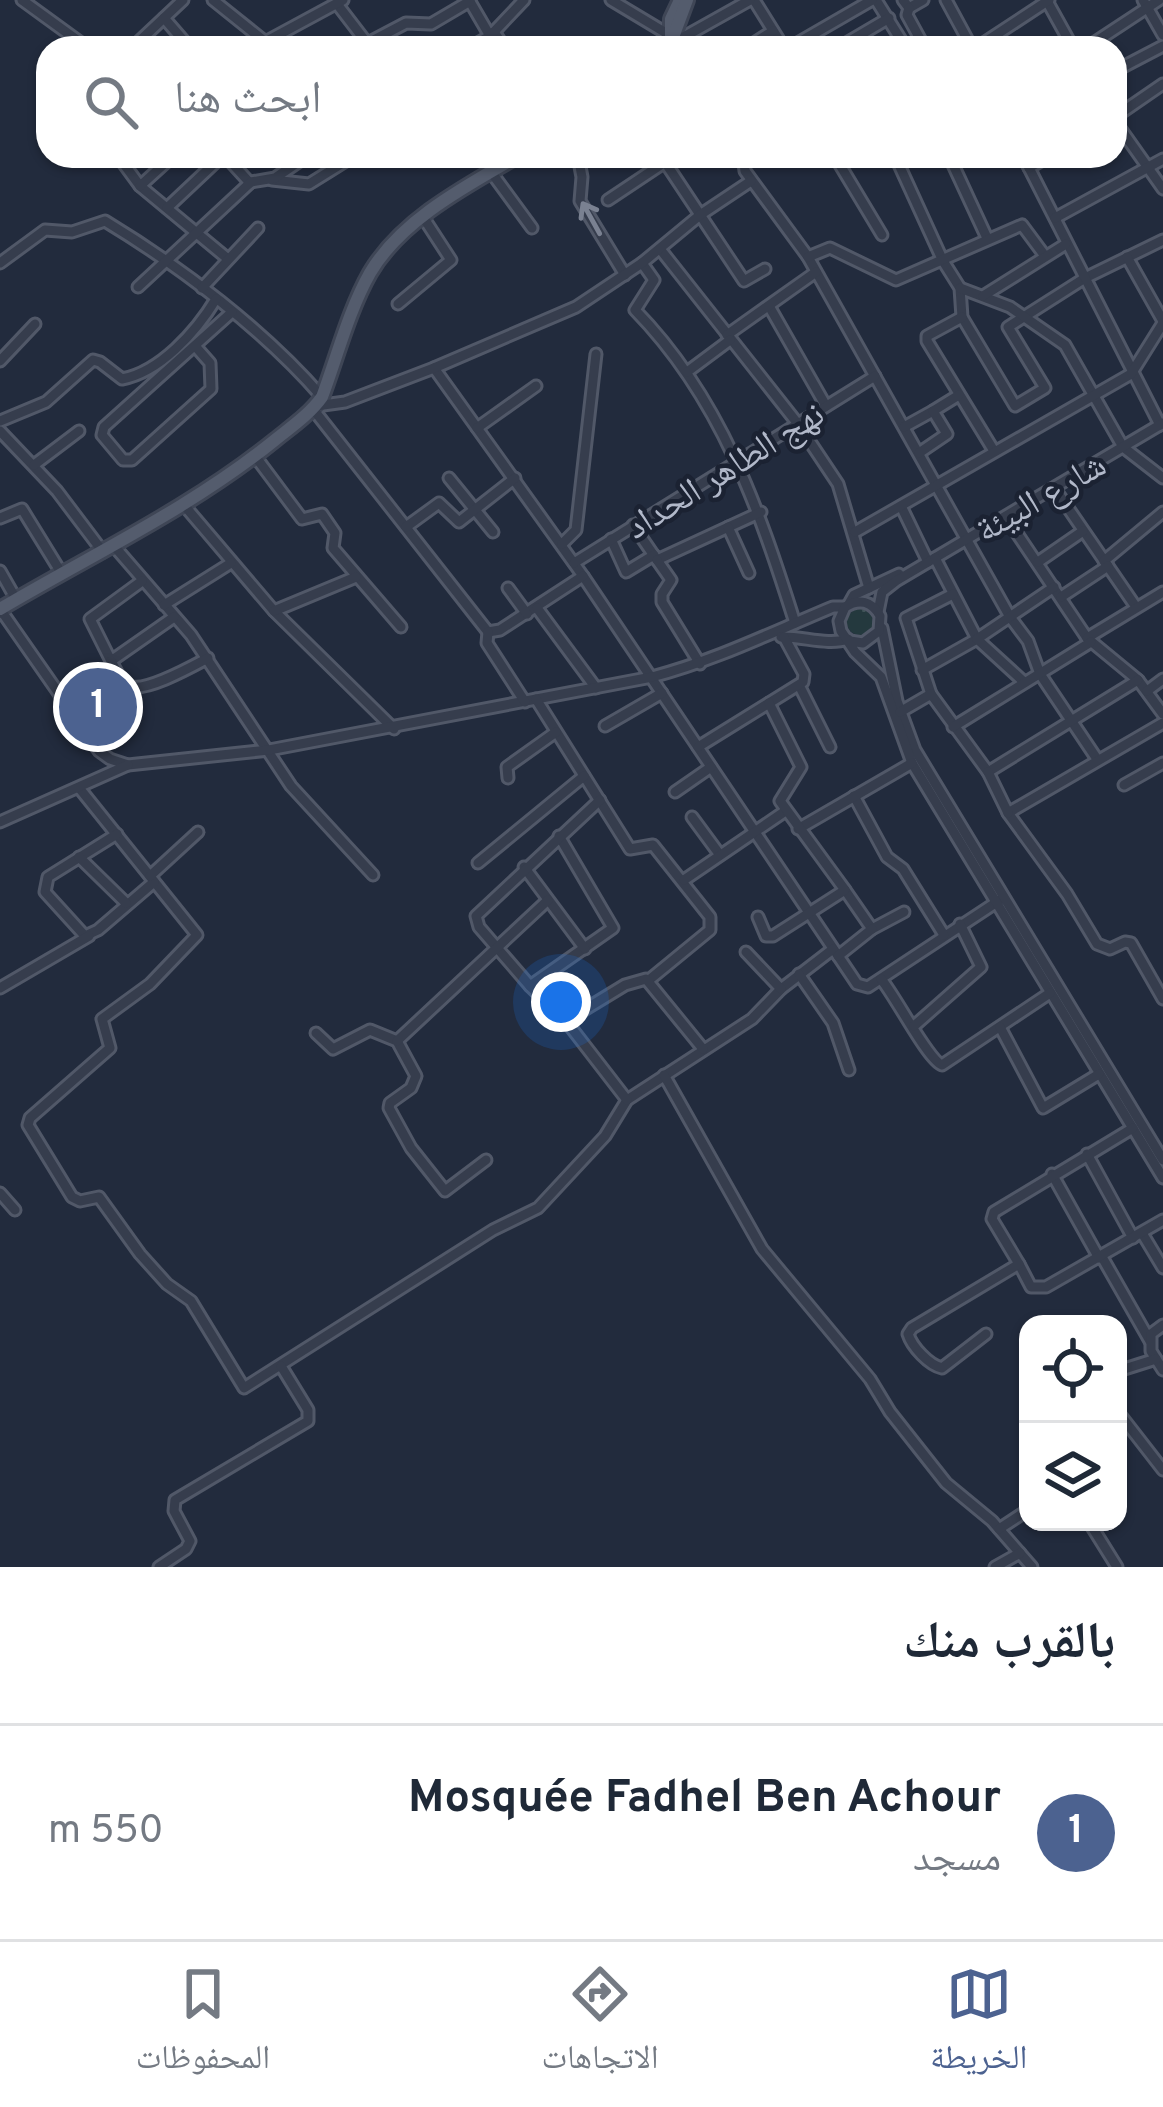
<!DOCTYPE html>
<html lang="ar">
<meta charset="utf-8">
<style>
:root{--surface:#fff;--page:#f6f6f7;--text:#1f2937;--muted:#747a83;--line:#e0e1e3;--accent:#4c6290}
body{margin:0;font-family:Overpass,"Noto Naskh Arabic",sans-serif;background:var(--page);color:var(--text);direction:rtl}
.controls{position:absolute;right:36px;bottom:36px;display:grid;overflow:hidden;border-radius:24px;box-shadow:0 3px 9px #0004}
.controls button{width:108px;height:108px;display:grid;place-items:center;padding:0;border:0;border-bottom:3px solid var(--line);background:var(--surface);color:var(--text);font:60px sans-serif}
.you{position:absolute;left:561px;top:1002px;width:42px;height:42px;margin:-30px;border:9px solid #fff;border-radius:50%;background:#1a73e8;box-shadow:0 0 0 18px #1a73e833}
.badge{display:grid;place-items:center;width:78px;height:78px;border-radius:50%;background:var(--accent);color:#fff;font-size:39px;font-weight:700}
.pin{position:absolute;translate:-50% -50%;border:6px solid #fff;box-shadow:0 3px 12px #0006}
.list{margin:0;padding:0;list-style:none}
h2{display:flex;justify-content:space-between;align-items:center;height:156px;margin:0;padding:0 48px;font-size:51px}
h2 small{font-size:39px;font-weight:400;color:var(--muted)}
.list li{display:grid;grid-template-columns:78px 1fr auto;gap:36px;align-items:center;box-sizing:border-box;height:216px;padding:0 48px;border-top:3px solid var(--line)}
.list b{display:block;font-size:45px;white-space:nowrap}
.list p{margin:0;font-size:39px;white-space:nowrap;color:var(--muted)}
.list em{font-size:39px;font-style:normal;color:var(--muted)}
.icon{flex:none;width:66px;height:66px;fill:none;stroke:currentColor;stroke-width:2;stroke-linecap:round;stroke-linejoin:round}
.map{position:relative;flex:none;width:1163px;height:1567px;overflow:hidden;direction:ltr}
.search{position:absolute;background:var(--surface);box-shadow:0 3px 9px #0004;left:36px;right:36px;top:36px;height:132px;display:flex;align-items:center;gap:30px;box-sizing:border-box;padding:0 42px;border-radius:36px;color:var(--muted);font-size:45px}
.sheet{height:372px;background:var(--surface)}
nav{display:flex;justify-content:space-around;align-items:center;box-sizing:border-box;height:168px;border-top:3px solid var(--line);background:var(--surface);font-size:33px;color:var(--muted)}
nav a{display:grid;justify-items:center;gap:6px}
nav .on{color:var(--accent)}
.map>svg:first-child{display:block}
.forest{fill:url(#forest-crowns)}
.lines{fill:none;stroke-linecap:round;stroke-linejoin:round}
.minor-casing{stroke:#515868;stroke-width:15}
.major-casing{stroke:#3f4656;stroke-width:18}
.minor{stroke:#363d4d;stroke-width:9}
.major{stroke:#545c6d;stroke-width:12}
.oneway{stroke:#7a8191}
.labels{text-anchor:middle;stroke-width:9;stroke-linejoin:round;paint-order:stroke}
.street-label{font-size:36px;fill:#b1b8c9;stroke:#1b2232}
</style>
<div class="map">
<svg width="1163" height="1567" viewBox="0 0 1163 1567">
<defs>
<pattern id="forest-crowns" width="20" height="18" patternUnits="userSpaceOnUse" patternTransform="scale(3)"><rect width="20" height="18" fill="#24393e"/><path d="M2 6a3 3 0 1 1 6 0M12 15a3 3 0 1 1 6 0" fill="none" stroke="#415459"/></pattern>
</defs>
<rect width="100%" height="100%" fill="#222b3d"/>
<!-- forest -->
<circle class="forest" cx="860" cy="622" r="13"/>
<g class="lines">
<defs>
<g id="minor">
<path d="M 22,0 L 88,48"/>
<path d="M 213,0 L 273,48"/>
<path d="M 469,0 L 490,36"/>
<path d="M 611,0 L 671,36"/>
<path d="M 754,0 L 784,48"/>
<path d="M 876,0 L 906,48"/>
<path d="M 903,0 L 909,8 L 923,0"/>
<path d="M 946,0 L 972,48"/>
<path d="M 1143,0 L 1163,35"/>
<path d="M 1047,1 L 1073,48"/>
<path d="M 337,4 L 370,47"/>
<path d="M 909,8 L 907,15 L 925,48"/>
<path d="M 164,18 L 190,48"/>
<path d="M 494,32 L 505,48"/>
<path d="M 682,38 L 750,0"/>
<path d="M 267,41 L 343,0"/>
<path d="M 368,43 L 406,23 L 431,24 L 470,1"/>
<path d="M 132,48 L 183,0"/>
<path d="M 469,48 L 490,36 L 524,0"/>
<path d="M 746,48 L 773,31"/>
<path d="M 789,48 L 872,0"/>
<path d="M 838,48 L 889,18"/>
<path d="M 976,48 L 1049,0"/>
<path d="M 1086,48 L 1159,0"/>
<path d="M 1115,71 L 1163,46"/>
<path d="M 1115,117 L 1163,84"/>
<path d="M 1115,121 L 1163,189"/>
<path d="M 118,156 L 140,186 L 228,259"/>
<path d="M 578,156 L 582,177 L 580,201 L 625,275"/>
<path d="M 661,156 L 744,281 L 765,269"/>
<path d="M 743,156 L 745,171 L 808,257 L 1010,617 L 1028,641 L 1040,674 L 1097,759"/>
<path d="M 840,156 L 837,160 L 882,235"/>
<path d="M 895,156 L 943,261 L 960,288 L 962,317 L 1015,406 L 1045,388 L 1008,327 L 1085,278 L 1163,240"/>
<path d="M 949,156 L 987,238"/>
<path d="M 1023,156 L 1160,425"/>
<path d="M 1029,168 L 1049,156"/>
<path d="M 491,172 L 532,228"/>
<path d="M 272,180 L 309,184 L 354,156"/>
<path d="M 140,186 L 173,156"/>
<path d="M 608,200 L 665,162"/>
<path d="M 167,208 L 219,159 L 229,160 L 250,183"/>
<path d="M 1055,218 L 1163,159"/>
<path d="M 660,249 L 798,424 L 838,484 L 869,588"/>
<path d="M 808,257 L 830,248 L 896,280 L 1022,225 L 1045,256"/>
<path d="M 1127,257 L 1163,321"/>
<path d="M 0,263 L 45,230 L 72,232 L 105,221 C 181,267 264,330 322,397"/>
<path d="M 642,263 L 654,280 L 635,310 C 721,398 759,509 795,623"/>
<path d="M 138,287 L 251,182 L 275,178 L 307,156"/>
<path d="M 202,288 L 258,228"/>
<path d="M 960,288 L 1010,307 L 1065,345 L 1123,447 L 1163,478"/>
<path d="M 983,296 L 1066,244"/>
<path d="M 398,304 L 451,260 L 423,217"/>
<path d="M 769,306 L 826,406"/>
<path d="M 962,317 L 927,336 L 927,341 L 994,451"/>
<path d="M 727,335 L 816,272"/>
<path d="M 195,346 L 210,363 L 211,389 L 132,460 L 123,460 L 102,435 L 104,427 L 232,312"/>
<path d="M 0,361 L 35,324"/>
<path d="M 434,368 L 583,576 L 857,984 L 868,987 L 1003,898"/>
<path d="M 687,372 L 730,340"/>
<path d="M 316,406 L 345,402 L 434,368 L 576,307 L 642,263 L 700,215 L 751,181"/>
<path d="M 313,409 L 488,632 L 500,630 L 583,576"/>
<path d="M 0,421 L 46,402 L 93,360 L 100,362 L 122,379 C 160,372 196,332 216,299"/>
<path d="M 904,427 L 933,411"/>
<path d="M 477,428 L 536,386"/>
<path d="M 0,431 L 57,491 L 103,552"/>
<path d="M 919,453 L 947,434 L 933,411 L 959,395"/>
<path d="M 255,456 L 302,519 L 322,514 L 335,533 L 333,548 L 401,627"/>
<path d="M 34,465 L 79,431"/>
<path d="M 449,478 L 493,532"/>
<path d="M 1055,489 L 1136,607"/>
<path d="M 183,504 L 274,611 L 394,729"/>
<path d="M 901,506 L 928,562"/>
<path d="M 1006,517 L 1087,638 L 1138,680 L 1163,714"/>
<path d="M 0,518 L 22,509 L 62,574"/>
<path d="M 633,525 L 657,560 L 761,512"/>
<path d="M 406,527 L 439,503 L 459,522 L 515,478"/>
<path d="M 728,527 L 749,573"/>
<path d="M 855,532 L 1131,374 L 1163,323"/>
<path d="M 611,539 L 626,572 L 654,555"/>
<path d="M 562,544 L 576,530 L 596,354"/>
<path d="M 114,546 L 191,635 L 291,786 L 373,875"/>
<path d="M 657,560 L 671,580 L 662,594 L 662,602 L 700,664"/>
<path d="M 1104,561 L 1163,512"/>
<path d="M 1038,562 L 1083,531"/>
<path d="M 574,563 L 875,376"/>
<path d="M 0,571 L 16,599"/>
<path d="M 142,581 L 90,619 L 111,661 L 174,617"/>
<path d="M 508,588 L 527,614"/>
<path d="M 1061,597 L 1108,566"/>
<path d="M 849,604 L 854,595 L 899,574"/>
<path d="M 164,605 L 231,563"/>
<path d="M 537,608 L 596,688"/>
<path d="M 0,609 L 99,751 L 110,759 L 128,765 L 269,750 L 652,677 C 719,659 770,633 833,607 L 845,607"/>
<path d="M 274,611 L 356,577"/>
<path d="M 878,612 L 882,592 L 896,581 L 1163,423"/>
<path d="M 882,628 L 897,701 L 915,750 L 1163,1160"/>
<path d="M 488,632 L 487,643 L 525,702"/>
<path d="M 781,637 C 802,636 828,646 848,639"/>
<path d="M 1087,638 L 1163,592"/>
<path d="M 850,641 L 863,643 L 879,631 L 880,616 C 872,601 859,598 845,607 L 839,621 L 841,631 L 855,652 L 881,677 L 912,763 L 1163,1178"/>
<path d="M 111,661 C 115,668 121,683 129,686 C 145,693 193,666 208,658"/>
<path d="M 922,670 L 977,639 L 935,558"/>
<path d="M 1024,682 L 977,639 L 1054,587"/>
<path d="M 799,685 L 830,747"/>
<path d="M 1147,691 L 1163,679"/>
<path d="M 931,694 L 906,618 L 953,594"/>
<path d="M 536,699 L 630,849 L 653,845 L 710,917 L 710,930 L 649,980"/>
<path d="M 900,712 L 931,694 L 988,772 L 1138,680"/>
<path d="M 1163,723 L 1008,813 L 1067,894 L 1097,944 L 1110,949 L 1125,942 L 1131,943 L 1163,999"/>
<path d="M 605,726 L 662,693"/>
<path d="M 953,727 L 1091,642"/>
<path d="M 698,747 L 803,682 L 804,674 L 784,637"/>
<path d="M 988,772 L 1008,813"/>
<path d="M 508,778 L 507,767 L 556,732"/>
<path d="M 1124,785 L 1163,763"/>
<path d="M 80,789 L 197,935 L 150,984 L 102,1019 L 110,1048 L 30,1118 L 28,1125 L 72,1197 L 80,1201 L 99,1197 L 140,1254 L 167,1284 L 191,1301 L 244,1388 L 493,1230 L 538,1208 L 605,1136 L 627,1100 L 752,1019 L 781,989 L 833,949"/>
<path d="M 675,792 L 711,767"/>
<path d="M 854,796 L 887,857 L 903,869 L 944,935"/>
<path d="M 692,817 L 720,855"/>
<path d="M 0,822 L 128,765"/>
<path d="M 798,829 L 912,763"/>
<path d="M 117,834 L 48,877 L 45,892 L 85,936 L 98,930 L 154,882"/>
<path d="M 559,836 L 613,928 L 530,986 L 566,1021 L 627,1100"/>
<path d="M 79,857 L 126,903"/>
<path d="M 478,863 L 584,776"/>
<path d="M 524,867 L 585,949"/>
<path d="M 150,876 L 198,832"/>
<path d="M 684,880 L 784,812"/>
<path d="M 845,890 L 872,929 L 904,912"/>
<path d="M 758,917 L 766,936 L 773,936 L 845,890 L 780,801 L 801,767 L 769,703"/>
<path d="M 746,952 L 781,989"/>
<path d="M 838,956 L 872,929"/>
<path d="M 799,974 L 833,1023 L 849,1070"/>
<path d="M 881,979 C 896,997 928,1060 942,1065 L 1050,993"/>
<path d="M 530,986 L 479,927 L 476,916 L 600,800"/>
<path d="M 0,988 L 89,936"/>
<path d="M 566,1021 L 625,985 L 646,979 L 703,1049"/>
<path d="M 914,1026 L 981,967 L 960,924"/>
<path d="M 1000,1027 L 1043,1108 L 1099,1074"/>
<path d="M 316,1033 L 333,1049 L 370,1030 L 397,1041 L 416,1076 L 411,1088 L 390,1103 L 389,1108 L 411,1148 L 445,1191 L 486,1160"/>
<path d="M 397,1041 L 548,900"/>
<path d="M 664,1075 L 762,1249 L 870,1379 L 890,1412 L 946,1483 L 992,1521 L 1032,1567"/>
<path d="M 1087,1154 L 1133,1238"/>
<path d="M 1052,1174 L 1099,1258"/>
<path d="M 0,1193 L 15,1210"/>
<path d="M 1142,1233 L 1163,1268"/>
<path d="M 1102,1257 L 1150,1341"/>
<path d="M 1019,1264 L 1031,1287 L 1046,1287 L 1163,1220"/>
<path d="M 1163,1325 L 1151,1334 L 1151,1351 L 1163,1370"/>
<path d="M 986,1334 L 942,1368 C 929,1365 912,1347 908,1334 L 912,1328 L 1019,1264 L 992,1219 L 994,1212 L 1133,1128"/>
<path d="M 1118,1371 L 1156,1359"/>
<path d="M 1118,1412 L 1163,1470"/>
<path d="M 1089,1522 L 1117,1567"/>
<path d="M 999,1529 L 1028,1510"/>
<path d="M 159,1567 L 186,1549 L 190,1541 L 174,1511 L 175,1500 L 308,1421 L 308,1410 L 281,1366"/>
<path d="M 995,1567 L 1020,1553"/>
</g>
<g id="major">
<path d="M 671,45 L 671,19 L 680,0"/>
<path d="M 669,48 L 687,0"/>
<path d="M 0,609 C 93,554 191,508 275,440 C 291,427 310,414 322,397 C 337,357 349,310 370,273 C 401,220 466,186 518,156"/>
</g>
</defs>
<!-- minor casing -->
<use href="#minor" class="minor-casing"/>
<!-- major casing -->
<use href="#major" class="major-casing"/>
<!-- minor -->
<use href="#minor" class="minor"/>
<!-- major -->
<use href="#major" class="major"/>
</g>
<!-- one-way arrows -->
<defs><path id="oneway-shaft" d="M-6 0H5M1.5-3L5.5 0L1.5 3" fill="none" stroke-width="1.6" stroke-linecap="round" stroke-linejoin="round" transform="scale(3)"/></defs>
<use class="oneway" href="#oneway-shaft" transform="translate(591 218) rotate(-119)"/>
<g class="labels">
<!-- street labels -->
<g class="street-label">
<text transform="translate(724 469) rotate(-32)" y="13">نهج الطاهر الحداد</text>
<text transform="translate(1040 496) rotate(-30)" y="13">شارع البيئة</text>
</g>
</g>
</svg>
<div class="controls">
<button><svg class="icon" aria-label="locate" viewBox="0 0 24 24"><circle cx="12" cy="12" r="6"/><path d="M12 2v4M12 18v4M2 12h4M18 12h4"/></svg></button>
<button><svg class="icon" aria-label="layers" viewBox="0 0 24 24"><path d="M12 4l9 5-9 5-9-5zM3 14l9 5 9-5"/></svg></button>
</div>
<div class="you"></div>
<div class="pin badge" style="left:98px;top:707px">1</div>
<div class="search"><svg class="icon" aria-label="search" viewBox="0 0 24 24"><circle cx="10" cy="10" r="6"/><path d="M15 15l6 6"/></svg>ابحث هنا</div>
</div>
<section class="sheet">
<h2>بالقرب منك<small></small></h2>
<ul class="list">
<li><span class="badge">1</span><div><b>Mosquée Fadhel Ben Achour</b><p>مسجد</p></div><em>550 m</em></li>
</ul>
</section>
<nav>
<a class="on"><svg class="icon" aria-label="map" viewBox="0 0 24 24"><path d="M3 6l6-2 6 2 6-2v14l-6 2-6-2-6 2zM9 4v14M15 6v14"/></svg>الخريطة</a>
<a><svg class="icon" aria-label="directions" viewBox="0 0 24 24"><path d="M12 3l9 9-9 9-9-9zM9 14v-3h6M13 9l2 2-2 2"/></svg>الاتجاهات</a>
<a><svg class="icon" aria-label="saved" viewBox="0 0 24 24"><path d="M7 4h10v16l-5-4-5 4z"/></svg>المحفوظات</a>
</nav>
